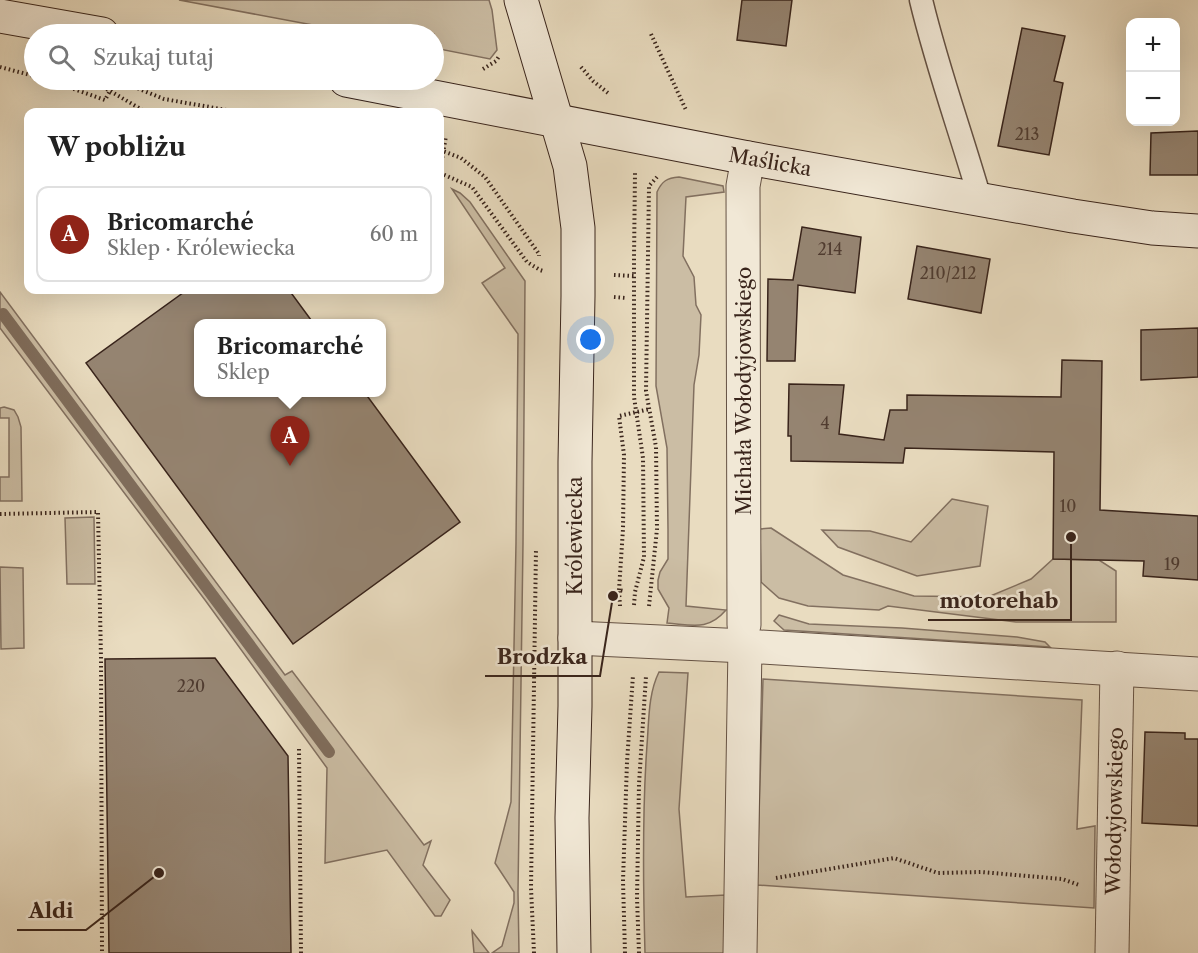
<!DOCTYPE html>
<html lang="pl">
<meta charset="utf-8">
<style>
:root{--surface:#fff;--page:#f6f6f6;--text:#222;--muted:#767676;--line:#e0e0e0;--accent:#8f2418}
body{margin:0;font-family:"Libre Caslon Text",serif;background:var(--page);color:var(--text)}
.controls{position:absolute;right:18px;top:18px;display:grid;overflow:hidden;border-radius:12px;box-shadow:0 6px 24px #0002}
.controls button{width:54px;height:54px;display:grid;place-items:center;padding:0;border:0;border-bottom:2px solid var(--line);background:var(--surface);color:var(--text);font:30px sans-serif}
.you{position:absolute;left:591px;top:340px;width:21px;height:21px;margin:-15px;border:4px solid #fff;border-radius:50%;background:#1a73e8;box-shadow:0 0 0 9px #1a73e833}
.badge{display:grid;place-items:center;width:39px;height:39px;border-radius:50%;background:var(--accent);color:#fff;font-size:20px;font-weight:700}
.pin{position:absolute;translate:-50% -50px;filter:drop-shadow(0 2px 3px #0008)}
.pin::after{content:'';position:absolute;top:32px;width:21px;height:18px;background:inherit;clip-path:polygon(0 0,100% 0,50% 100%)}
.popup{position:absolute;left:194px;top:319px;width:192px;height:78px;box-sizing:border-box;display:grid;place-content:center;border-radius:12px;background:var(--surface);filter:drop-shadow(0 2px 4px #0005);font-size:20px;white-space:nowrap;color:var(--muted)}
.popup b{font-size:22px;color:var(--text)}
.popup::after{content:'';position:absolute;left:50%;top:100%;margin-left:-12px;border:12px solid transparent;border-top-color:var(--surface)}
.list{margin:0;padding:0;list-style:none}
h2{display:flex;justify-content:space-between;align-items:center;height:78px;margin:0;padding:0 24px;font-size:26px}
h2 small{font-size:20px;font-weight:400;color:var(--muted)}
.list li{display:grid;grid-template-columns:39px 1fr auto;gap:18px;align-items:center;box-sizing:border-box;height:96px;margin:0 12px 12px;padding:0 12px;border:2px solid var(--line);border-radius:12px}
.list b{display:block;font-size:22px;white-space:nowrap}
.list p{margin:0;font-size:20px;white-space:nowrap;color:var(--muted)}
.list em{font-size:20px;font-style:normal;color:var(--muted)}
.icon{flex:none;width:33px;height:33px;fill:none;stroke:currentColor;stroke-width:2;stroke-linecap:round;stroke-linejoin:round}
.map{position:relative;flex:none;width:1198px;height:953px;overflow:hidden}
.search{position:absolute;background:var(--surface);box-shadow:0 6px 24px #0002;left:24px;top:24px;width:420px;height:66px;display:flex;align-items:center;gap:15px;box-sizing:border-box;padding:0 21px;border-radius:33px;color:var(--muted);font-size:22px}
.panel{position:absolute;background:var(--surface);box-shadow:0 6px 24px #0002;left:24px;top:108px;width:420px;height:186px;border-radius:12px}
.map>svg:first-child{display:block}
.green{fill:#cbbda4;stroke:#827060;stroke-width:1.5}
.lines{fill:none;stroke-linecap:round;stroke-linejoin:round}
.stream{stroke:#7f6d5c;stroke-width:12}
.building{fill:#958471;stroke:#39241b;stroke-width:1.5}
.lane-casing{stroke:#655244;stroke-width:25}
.street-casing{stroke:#655244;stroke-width:35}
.secondary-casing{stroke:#39241b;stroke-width:35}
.path{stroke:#39241b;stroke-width:4;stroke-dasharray:1.5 3;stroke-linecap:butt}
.lane{stroke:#f1e8d6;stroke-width:22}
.street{stroke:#f1e8d6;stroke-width:33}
.secondary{stroke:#f1e8d6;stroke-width:33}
.labels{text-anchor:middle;stroke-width:5;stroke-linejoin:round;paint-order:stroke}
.number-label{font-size:16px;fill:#503c30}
.street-label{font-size:20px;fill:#39241b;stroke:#f1e8d6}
.leader{fill:none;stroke:#39241b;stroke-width:2}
.callout-dot{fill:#39241b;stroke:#f1e8d6;stroke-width:2}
.callout-label{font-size:21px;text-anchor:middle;font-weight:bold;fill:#39241b;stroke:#f1e8d6;stroke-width:5;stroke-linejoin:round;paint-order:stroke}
</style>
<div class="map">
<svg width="1198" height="953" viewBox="0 0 1198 953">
<rect width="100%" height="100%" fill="#e9dcc0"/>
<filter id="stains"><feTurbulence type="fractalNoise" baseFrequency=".00333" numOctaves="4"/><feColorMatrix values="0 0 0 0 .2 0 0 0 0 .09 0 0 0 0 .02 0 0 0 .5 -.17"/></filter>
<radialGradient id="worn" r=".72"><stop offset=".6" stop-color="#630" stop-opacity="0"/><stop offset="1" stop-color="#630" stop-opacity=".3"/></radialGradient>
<!-- green -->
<g class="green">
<path d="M 179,0 L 489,0 L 492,10 L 497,50 L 490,59 L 434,48 L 434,34 L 361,34 Z"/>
<path d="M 679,177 L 723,186 L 724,192 L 686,197 L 683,256 L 694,277 L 696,305 L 701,315 L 699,355 L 694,385 L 686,606 L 726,610 C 708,631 693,625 667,623 L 669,608 L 658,589 L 658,580 L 660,572 L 668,559 L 668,529 L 667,448 L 656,386 L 657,192 C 662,181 667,178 679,177 Z"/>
<path d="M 452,189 L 460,193 L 470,202 L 525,281 L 523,543 L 518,892 L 519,953 L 492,953 L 502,946 L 514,903 L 514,892 L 495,863 L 511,802 L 516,543 L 518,334 L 482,283 L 505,268 Z"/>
<path d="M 0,292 L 285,675 L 292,671 L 424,845 L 431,841 L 423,865 L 450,900 L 441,916 L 435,916 L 387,850 L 325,863 L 327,768 L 205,600 L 0,328 Z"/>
<path d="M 4,407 L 14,410 L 18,417 L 21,427 L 22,501 L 0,501 L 0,477 L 9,477 L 9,418 L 0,418 L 0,408 Z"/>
<path d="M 952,499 L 988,506 L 980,566 L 917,576 L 838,547 L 822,530 L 870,531 L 911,542 Z"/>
<path d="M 94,517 L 95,584 L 67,584 L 65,518 Z"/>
<path d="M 771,528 L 843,575 L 914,596 L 988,597 L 1031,579 L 1053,559 L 1099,560 L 1116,571 L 1116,622 L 1016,622 L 888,606 L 879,610 L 808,606 L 779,598 L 761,582 L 760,529 Z"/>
<path d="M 0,567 L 23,568 L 24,648 L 1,649 Z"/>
<path d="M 779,615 L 809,624 L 902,628 L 1017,637 L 1045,642 L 1050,647 L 784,630 L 774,621 Z"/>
<path d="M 659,672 L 688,673 L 679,809 L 686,897 L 726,895 L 726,953 L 645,953 C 643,883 642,814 647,745 C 649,721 648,694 659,672 Z"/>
<path d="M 763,679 L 1082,700 L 1077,829 L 1095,826 L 1094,908 L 757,885 Z"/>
<path d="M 472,931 L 489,953 L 474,953 Z"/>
</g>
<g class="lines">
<!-- stream -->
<path class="stream" d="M 3,314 L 329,752"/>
</g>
<!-- building -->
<g class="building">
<path d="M 742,0 L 792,0 L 786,46 L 737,40 Z"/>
<path d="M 1022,28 L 1065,36 L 1054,81 L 1063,83 L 1049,155 L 998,146 Z"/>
<path d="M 1198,131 L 1198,175 L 1150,175 L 1151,133 Z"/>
<path d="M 802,227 L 861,237 L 855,293 L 798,285 L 795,361 L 767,361 L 768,279 L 793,280 Z"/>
<path d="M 917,246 L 990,259 L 981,313 L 908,299 Z"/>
<path d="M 187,290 L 289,290 L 314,324 L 198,324 L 198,393 L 365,393 L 460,522 L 293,644 L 86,363 Z"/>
<path d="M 1198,328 L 1198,377 L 1141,380 L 1141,330 Z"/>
<path d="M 1062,360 L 1102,361 L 1100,510 L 1198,516 L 1198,580 L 1143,576 L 1144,561 L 1053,559 L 1054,452 L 905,448 L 903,463 L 791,461 L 791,436 L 788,436 L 789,384 L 844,385 L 839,434 L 884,440 L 890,410 L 907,410 L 907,395 L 1061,397 Z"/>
<path d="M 215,658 L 288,756 L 291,953 L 109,953 L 105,659 Z"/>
<path d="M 1145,732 L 1185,733 L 1185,739 L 1198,739 L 1198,826 L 1142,823 Z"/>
</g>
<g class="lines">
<defs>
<path id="lane" d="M 921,0 C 937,67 961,133 980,199"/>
<g id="street">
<path d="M 744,625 L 743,186 L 748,158"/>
<path d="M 575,638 L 745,646 L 1198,674"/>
<path d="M 740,953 L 745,646"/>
<path id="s1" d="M 1112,953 L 1117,668"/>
</g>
<g id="secondary">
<path d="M 521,0 L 570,166 L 578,228 L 578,296 L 575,462 L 575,706 L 572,818 L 574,953"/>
<path d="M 0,16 L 102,34"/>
<path id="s2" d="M 346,80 L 748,158 L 1073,216 L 1152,228 L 1198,231"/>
</g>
</defs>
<!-- lane casing -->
<use href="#lane" class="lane-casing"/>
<!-- street casing -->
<use href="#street" class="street-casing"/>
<!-- secondary casing -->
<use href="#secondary" class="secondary-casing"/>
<!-- path -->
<g class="path">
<path d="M 651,34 L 686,110"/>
<path d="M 0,67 L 34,76"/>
<path d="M 581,67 L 593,81 L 608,93"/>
<path d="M 483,69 L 496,61 L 500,55"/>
<path d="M 48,80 L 105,100 L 116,80"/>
<path d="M 91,80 L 146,112"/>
<path d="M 117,80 L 164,99 L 238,112"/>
<path d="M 440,150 L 461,158 L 485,177 L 539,254 L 539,256"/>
<path d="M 440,171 L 446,136"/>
<path d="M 440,173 L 472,187 L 527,262 L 540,270 L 543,271"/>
<path d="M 614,275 L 634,276"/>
<path d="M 614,297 L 626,298"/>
<path d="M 0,514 L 98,512 L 101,659 L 102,953"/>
<path d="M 619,590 L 623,529 L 624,455 L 619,416 L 650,409"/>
<path d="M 634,605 L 635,592 L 644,557 L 643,458 L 634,397 L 634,258 L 635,173"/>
<path d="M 620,606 L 619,590 L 624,591"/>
<path d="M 649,606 L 657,529 L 656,447 L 646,391 L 649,186 L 657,177"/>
<path d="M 299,749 L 301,953"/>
<path d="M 776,878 L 894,858 L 938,873 L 981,872 L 1062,879 L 1079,885"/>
<path d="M 534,953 L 531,888 L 536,549"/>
<path d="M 625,953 L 623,881 L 627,762 L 633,675"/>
<path d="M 639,953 L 637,898 L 639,784 L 646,676"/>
</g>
<!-- lane -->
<use href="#lane" class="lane"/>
<!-- street -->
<use href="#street" class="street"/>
<!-- secondary -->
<use href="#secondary" class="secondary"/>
</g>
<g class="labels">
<!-- number labels -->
<g class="number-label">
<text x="1027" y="140">213</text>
<text x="830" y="255">214</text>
<text x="948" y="279">210/212</text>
<text x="825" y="429">4</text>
<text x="1068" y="512">10</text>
<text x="1172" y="570">19</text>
<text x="191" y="692">220</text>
</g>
<!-- street labels -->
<g class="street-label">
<text dy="7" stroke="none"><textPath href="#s2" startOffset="432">Maślicka</textPath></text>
<text transform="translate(744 391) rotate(-90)" y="7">Michała Wołodyjowskiego</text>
<text transform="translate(575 536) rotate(-90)" y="7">Królewiecka</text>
<text dy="7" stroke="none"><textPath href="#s1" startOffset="142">Wołodyjowskiego</textPath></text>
</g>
</g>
<!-- callouts -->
<path class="leader" d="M1071 537L1071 620H928M613 596L600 676H485M159 873L86 930H17"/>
<g class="callout-dot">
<circle cx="1071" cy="537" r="6"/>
<circle cx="613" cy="596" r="6"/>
<circle cx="159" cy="873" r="6"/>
</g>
<g class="callout-label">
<text x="999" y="608">motorehab</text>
<text x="542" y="664">Brodzka</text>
<text x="51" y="918">Aldi</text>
</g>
<rect width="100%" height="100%" filter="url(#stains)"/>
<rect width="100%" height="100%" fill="url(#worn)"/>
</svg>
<div class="controls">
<button>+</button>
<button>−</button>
</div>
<div class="you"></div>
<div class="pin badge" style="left:290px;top:466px">A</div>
<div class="popup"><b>Bricomarché</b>Sklep</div>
<div class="search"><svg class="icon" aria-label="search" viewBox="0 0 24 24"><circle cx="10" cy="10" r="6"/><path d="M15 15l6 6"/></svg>Szukaj tutaj</div>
<section class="panel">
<h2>W pobliżu<small></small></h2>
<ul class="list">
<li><span class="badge">A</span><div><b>Bricomarché</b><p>Sklep · Królewiecka</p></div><em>60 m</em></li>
</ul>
</section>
</div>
